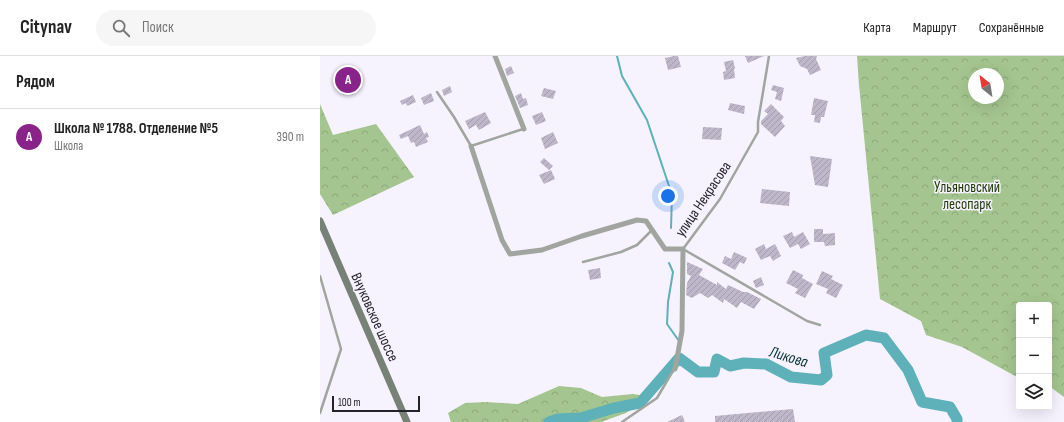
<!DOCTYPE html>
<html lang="ru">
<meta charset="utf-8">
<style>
:root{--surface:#fff;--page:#f6f6f6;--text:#222;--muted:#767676;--line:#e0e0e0;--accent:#8a2389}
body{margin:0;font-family:"Sofia Sans Condensed",sans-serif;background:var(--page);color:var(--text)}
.controls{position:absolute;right:12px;bottom:12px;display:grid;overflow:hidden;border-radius:4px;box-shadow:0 4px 16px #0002}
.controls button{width:36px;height:36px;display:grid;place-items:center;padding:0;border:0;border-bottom:1px solid var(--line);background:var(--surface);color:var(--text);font:20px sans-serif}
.compass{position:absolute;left:648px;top:12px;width:36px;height:36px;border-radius:50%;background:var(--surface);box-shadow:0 4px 16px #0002;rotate:330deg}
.scale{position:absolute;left:12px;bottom:10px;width:88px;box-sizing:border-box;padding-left:4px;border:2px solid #25222a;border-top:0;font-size:11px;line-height:14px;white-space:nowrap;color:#25222a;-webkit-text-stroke:3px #f6f2fe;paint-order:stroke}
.you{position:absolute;left:348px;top:140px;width:14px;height:14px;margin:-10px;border:3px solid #fff;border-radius:50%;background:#1a73e8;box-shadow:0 0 0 6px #1a73e833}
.badge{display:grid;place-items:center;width:26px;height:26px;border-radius:50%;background:var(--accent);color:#fff;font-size:13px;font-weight:700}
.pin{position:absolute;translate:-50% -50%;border:2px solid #fff;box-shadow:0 1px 4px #0006}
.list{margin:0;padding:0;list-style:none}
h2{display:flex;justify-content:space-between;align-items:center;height:52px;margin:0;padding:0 16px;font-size:17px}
h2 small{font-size:13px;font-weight:400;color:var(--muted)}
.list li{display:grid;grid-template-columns:26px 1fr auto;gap:12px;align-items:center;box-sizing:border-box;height:56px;padding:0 16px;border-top:1px solid var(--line)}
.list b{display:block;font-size:15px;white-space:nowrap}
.list p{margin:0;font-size:13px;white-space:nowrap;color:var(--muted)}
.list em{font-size:13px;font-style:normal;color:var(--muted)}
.icon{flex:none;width:22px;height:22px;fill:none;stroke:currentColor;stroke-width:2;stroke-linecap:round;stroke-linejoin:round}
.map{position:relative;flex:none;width:744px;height:366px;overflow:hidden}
header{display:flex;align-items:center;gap:24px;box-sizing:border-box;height:56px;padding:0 20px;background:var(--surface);border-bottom:1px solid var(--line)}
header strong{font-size:19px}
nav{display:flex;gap:22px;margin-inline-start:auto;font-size:14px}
.search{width:280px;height:36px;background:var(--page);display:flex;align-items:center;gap:10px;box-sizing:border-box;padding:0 14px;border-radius:22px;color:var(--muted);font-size:15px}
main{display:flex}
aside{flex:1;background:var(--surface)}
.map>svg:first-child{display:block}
.forest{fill:url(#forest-crowns);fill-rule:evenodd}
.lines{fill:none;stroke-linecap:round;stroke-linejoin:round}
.stream{stroke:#5eb1b9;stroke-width:2}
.river{stroke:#5eb1b9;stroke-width:11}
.building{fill:url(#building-hatch)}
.lane{stroke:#a0a69f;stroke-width:2.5}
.street{stroke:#a0a69f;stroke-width:5}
.secondary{stroke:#788176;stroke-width:7}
.labels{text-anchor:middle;stroke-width:3;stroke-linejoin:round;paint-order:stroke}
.park-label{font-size:15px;fill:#1b3800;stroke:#f6f2fe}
.street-label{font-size:15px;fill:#25222a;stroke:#f6f2fe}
.water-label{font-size:16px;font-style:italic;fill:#053034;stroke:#f6f2fe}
</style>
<header>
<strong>Citynav</strong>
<div class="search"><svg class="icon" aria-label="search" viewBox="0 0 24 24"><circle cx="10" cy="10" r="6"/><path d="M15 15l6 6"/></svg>Поиск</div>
<nav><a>Карта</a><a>Маршрут</a><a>Сохранённые</a></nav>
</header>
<main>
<aside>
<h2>Рядом<small></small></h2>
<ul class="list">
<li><span class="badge">A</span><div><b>Школа № 1788. Отделение №5</b><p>Школа</p></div><em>390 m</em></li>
</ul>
</aside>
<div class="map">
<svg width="744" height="366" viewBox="0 0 744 366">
<defs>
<pattern id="forest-crowns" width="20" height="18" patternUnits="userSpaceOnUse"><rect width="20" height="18" fill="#a4c58f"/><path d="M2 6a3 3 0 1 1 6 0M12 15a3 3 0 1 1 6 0" fill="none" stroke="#8da97c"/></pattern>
<pattern id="building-hatch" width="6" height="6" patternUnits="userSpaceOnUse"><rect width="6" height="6" fill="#beb7ca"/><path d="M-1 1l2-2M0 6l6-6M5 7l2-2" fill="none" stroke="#a39dae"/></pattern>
</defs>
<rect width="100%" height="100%" fill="#f6f2fe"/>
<!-- forest -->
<g class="forest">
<path d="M 537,0 L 744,0 L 744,341 L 729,330 L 729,249 L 699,249 L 699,322 L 642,291 L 606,279 L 601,265 L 560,243 L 539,29 ZM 654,18 L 678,18 L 678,42 L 654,42 Z"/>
<path d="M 0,48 L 13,79 L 56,68 L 94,121 L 13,159 L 0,138 Z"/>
<path d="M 239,330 L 261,332 L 282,341 L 313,338 L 332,341 L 306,357 L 281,366 L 131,366 L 128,357 L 145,347 L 166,346 L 198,348 Z"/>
</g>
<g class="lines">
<!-- stream -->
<g class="stream">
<path d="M 297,0 L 302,20 L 327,64 L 352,139 L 351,172"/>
<path d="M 349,207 L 353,216 L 348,246 L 347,268 L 359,285"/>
</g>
<!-- river -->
<path class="river" d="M 229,366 L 238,363 L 261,362 L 294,352 L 320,347 L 359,302 L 378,316 L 394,316 L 397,303 L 410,310 L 424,307 L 446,308 L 471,321 L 501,324 L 507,319 L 504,297 L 546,279 L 564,282 L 588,314 L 602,346 L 630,351 L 637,363 L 637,366"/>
</g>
<!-- building -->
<g class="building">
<path d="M 354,0 L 358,0 L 361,11 L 348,14 L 345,2 Z"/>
<path d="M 425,0 L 444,0 L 428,7 Z"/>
<path d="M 485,0 L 497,0 L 496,3 L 501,14 L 490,19 L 487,13 L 480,10 L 476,2 Z"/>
<path d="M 413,4 L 415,12 L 414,13 L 415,22 L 404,24 L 403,16 L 406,15 L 404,6 Z"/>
<path d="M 191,10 L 194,17 L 187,20 L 185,13 Z"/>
<path d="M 453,29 L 464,32 L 461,45 L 455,43 L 457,36 L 451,34 Z"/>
<path d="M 130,30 L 132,36 L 124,40 L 122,34 Z"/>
<path d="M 224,32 L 236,35 L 233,43 L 221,40 Z"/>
<path d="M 111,37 L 114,45 L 104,49 L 101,42 Z"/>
<path d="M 201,37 L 203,43 L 206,42 L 208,49 L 200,52 L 195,40 Z"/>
<path d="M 93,39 L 96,46 L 87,50 L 86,47 L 82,49 L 80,45 Z"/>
<path d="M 494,42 L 508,45 L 504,61 L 501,61 L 500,67 L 494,66 L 495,59 L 491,59 Z"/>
<path d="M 410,47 L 425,50 L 424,58 L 408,54 Z"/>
<path d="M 451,48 L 464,61 L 461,65 L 465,70 L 455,81 L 441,68 L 441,65 L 448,58 L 444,55 Z"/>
<path d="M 165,56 L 171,67 L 159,74 L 156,69 L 149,73 L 145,65 Z"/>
<path d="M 222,56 L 226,65 L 216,69 L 212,60 Z"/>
<path d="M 100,69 L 104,78 L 107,76 L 109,81 L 106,82 L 108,86 L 96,91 L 94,86 L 91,87 L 88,80 L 81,83 L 79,79 Z"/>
<path d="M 383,71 L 402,72 L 401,84 L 382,83 Z"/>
<path d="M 233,76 L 238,87 L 225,93 L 221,82 Z"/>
<path d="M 490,100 L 512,103 L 508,131 L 495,129 Z"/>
<path d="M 224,102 L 233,110 L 229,114 L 220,106 Z"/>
<path d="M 231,114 L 235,123 L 224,128 L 219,119 Z"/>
<path d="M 442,133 L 470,136 L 469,150 L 440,147 Z"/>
<path d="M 494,173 L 503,173 L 503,178 L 515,177 L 515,189 L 505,190 L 504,186 L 494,186 Z"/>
<path d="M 472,176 L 474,181 L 483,176 L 490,188 L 481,193 L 478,188 L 470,192 L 463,180 Z"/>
<path d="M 444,188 L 446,193 L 455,188 L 461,200 L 453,205 L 450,200 L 441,204 L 435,193 Z"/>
<path d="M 414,196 L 427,202 L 424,208 L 420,206 L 415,214 L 402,207 L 405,200 L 411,203 Z"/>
<path d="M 367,206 L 383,213 L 379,219 L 397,229 L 397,226 L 406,233 L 408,229 L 423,236 L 427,236 L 441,243 L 434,253 L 421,246 L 417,252 L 404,243 L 403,247 L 392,239 L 388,242 L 380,237 L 372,242 L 366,239 L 367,227 L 371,220 L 367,218 Z"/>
<path d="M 280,212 L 281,222 L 270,224 L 268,214 Z"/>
<path d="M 473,214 L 483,219 L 482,222 L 493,228 L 485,242 L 475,237 L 478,233 L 466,227 Z"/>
<path d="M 502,215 L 513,220 L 511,223 L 523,229 L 516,242 L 506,237 L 508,233 L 496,228 Z"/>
<path d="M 441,221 L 444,229 L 436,232 L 433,225 Z"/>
<path d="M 473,353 L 475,366 L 395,366 L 395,360 Z"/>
<path d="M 362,359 L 365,366 L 347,366 Z"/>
</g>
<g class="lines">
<!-- lane -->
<g class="lane">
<path d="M 449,0 L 438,66 L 438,76 L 400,143 L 363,193 L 487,265 L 500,269"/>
<path d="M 117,36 L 134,61 L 151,90 L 203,73"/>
<path d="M 263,206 L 301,196 L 317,189 L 332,174"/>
<path d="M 0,220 L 21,293 L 0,357"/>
<path d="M 302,366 L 337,342 L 354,313"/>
</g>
<!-- street -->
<g class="street">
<path d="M 175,0 L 204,73"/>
<path d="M 151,90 L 182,184 L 190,198 L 222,194 L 262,180 L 317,164 L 326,165 L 345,193 L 363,193 L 362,275 L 355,313"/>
</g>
<!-- secondary -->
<path class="secondary" d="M 0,165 L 87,366"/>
</g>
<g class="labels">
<!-- park labels -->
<g class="park-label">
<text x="647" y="136">Ульяновский<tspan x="647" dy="17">лесопарк</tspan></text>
</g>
<!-- street labels -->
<g class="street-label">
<text transform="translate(383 143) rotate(-56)" y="5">улица Некрасова</text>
<text transform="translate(55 261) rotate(66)" y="5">Внуковское шоссе</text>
</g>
<!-- water labels -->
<g class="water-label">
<text transform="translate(469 300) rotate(17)" y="6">Ликова</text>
</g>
</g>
</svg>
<div class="controls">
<button>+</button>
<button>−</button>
<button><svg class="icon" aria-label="layers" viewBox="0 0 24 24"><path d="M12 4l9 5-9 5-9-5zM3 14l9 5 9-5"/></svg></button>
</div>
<svg class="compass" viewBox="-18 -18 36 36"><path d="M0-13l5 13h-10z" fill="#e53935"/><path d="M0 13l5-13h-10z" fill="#767676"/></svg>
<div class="scale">100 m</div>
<div class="you"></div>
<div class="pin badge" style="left:28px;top:24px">A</div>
</div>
</main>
